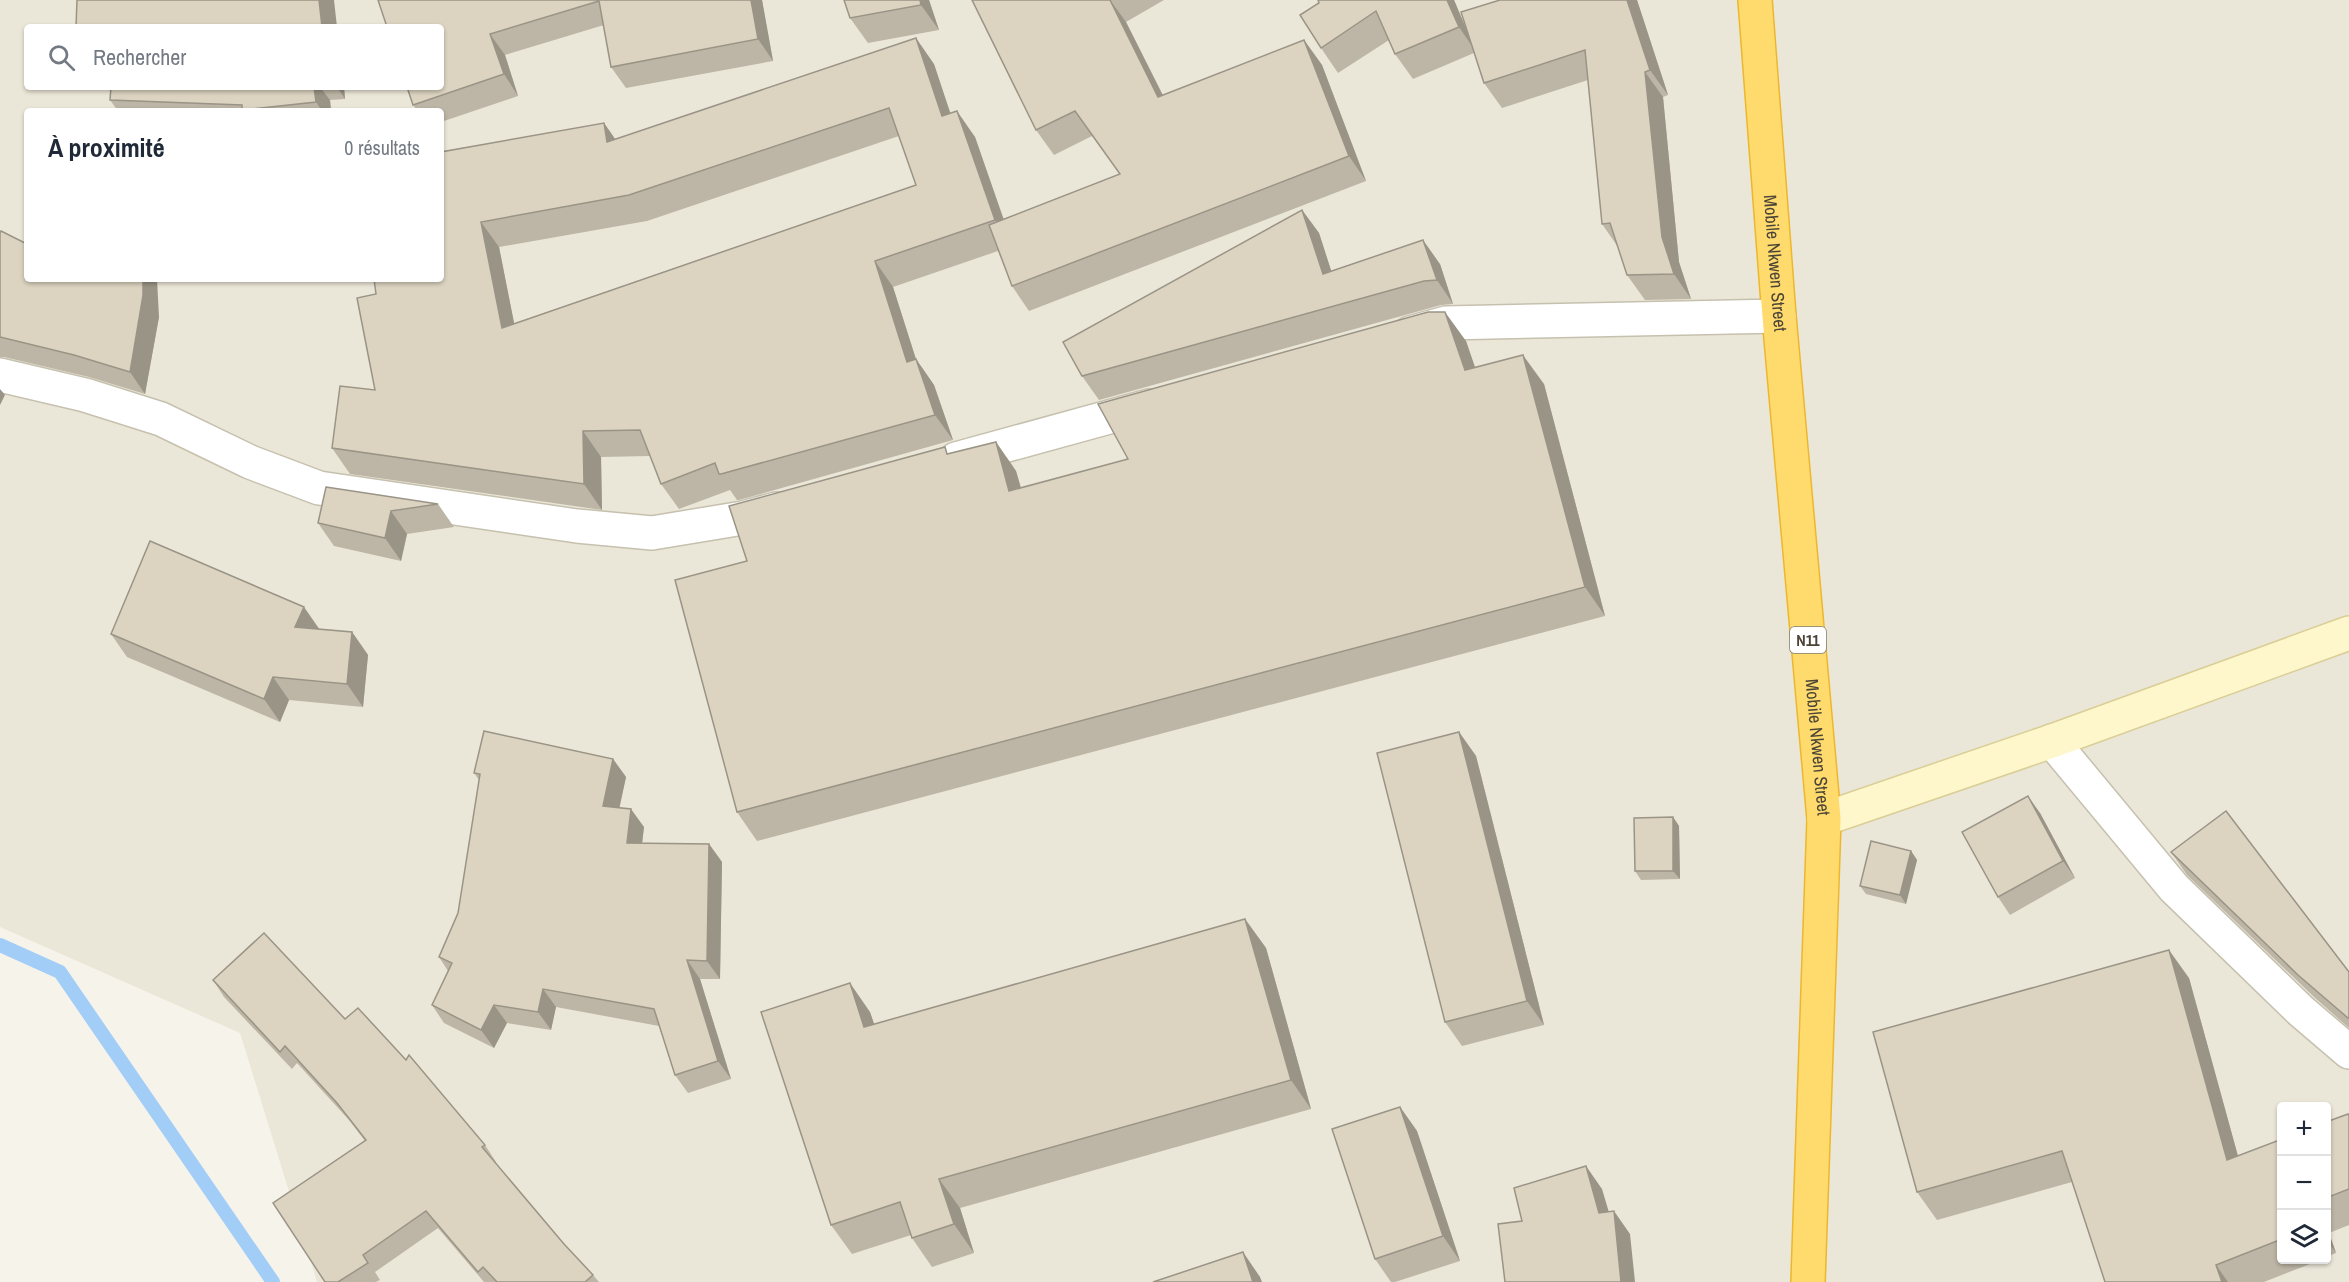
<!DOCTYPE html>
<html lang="fr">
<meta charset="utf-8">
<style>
:root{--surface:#fff;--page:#f2f2f3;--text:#1f2937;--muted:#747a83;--line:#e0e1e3}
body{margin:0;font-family:"Archivo Narrow",sans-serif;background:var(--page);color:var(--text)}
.controls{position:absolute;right:18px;bottom:18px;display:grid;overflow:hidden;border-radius:6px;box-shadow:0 2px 4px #0004}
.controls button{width:54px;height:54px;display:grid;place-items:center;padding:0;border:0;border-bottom:2px solid var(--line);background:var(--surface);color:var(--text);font:30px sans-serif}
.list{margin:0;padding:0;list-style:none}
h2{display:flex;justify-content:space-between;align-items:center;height:78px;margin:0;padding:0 24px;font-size:26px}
h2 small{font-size:20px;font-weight:400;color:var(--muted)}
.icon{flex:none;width:33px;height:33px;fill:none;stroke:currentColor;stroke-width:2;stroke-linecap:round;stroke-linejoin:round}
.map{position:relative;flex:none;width:2349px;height:1282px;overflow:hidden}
.search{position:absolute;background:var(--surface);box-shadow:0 2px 4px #0004;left:24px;top:24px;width:420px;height:66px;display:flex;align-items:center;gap:15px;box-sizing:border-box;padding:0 21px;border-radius:6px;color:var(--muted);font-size:22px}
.panel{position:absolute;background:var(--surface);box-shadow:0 2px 4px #0004;left:24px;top:108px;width:420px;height:174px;border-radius:6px}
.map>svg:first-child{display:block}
.residential{fill:#ebe7d8;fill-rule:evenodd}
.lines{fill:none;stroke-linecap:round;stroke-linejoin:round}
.stream{stroke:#a2cdf7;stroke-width:14}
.street-casing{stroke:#c6c0ae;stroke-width:36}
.secondary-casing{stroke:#dace96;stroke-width:36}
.highway-casing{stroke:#ecb72e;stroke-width:36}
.street{stroke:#fff;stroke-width:33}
.secondary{stroke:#fff7cc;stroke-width:33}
.highway{stroke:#ffdb6d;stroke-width:33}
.wall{fill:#bdb6a6;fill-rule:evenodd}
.shaded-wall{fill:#9a9487}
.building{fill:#dcd4c1;stroke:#9a9487;stroke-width:1.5;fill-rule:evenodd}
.labels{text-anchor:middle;stroke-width:4.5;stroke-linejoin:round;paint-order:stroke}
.shield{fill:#fff;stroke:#827d73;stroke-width:1.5}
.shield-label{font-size:16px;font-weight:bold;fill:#4c4537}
.street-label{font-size:18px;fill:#4c4537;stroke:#fff}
</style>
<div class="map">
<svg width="2349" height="1282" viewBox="0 0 2349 1282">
<rect width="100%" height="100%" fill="#f6f4ea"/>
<!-- residential -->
<path class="residential" d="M 0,0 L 2349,0 L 2349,1282 L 317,1282 L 240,1033 L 0,927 ZM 27,27 L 441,27 L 441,87 L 27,87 ZM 27,111 L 441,111 L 441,279 L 27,279 ZM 2282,1106 L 2326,1106 L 2326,1260 L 2282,1260 Z"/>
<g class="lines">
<!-- stream -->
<path class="stream" d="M 0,945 L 60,972 L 273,1282"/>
<defs>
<g id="street">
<path d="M 1410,333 L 1446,323 L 1779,316"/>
<path d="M 0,375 L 85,395 L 161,419 L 250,462 L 319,488 L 577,526 L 652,533 L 743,518 L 776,509"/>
<path d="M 956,459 L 1149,406"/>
<path d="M 2052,741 L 2174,888 L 2301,1011 L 2349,1052"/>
</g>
<path id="secondary" d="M 1824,819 L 2052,741 L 2349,633"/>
<g id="highway">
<path id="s1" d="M 1755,0 L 1779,316 L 1824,819 L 1808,1282"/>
</g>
</defs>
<!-- street casing -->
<use href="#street" class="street-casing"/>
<!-- secondary casing -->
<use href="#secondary" class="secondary-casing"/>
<!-- highway casing -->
<use href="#highway" class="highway-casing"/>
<!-- street -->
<use href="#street" class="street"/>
<!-- secondary -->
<use href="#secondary" class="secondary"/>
<!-- highway -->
<use href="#highway" class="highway"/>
</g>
<!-- wall -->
<g class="wall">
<path d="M 378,0 L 762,0 L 773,61 L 626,88 L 611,67 L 604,25 L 505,55 L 518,96 L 441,122 L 441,111 L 418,111 L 413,105 Z"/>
<path d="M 929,0 L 939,30 L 868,43 L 850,18 Z"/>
<path d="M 972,0 L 1164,0 L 1126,22 L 1163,95 L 1304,40 L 1322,65 L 1366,181 L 1029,311 L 1012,286 L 998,251 L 893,287 L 916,359 L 934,385 L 953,440 L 739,500 L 737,500 L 730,490 L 679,509 L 661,484 L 650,456 L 601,457 L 602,510 L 350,474 L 332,448 L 375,390 L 376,294 L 441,152 L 604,123 L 615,139 L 934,64 L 950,114 L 975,137 L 1003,219 L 1120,174 L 1092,136 L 1054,155 L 1036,130 ZM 899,136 L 916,185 L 514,323 L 499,247 L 647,221 Z"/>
<path d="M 1318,0 L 1454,0 L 1468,33 L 1500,0 L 1637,0 L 1668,95 L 1663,97 L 1679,262 L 1691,299 L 1645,300 L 1627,275 L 1618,247 L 1602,224 L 1588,80 L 1502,108 L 1484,83 L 1474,53 L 1413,79 L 1395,54 L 1389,40 L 1338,73 L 1321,48 L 1319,3 Z"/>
<path d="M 111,87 L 344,87 L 345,99 L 330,100 L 331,111 L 118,111 L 110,100 Z"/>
<path d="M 1302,210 L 1319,233 L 1331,271 L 1440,264 L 1453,304 L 1441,305 L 1099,400 L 1082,376 Z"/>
<path d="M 0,233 L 159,317 L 145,394 L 89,377 L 4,357 L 0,357 Z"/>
<path d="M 1466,341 L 1475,368 L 1544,384 L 1605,616 L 757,841 L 737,812 L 747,561 L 950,454 L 996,442 L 1016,471 L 1021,488 L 1128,459 Z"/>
<path d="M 438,504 L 454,527 L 407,534 L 401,561 L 334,546 L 318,523 Z"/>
<path d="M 319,629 L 352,632 L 368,655 L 363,707 L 289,700 L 280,722 L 127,657 L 111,634 Z"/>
<path d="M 1459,732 L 1476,756 L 1544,1025 L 1462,1046 L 1445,1022 Z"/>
<path d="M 613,759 L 626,777 L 619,808 L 644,827 L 642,843 L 709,844 L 722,862 L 720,979 L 700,979 L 731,1079 L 688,1093 L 675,1075 L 659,1026 L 556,1007 L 551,1030 L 507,1023 L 494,1048 L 444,1023 L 432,1005 L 448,971 L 439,957 L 458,913 L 479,780 L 474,773 Z"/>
<path d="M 2040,813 L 2075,878 L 2010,915 L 1998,897 Z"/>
<path d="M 1673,817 L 1679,826 L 1680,879 L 1641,880 L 1635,871 Z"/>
<path d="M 1911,851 L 1917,860 L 1906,904 L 1866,894 L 1860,886 Z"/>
<path d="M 2171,852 L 2349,972 L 2349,1028 L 2314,997 L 2187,875 Z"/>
<path d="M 1245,919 L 1266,948 L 1311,1109 L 960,1208 L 974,1253 L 932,1267 L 912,1238 L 911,1235 L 852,1254 L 831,1225 L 870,1012 L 874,1024 Z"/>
<path d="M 2189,978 L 2238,1156 L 2282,1139 L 2282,1260 L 2320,1260 L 2264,1282 L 2105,1282 L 2072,1182 L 1937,1220 L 1917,1192 Z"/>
<path d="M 213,980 L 345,1019 L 485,1145 L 496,1162 L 495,1163 L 564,1244 L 593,1275 L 599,1282 L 484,1282 L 438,1228 L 375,1272 L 380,1280 L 376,1282 L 325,1282 L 365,1141 L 349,1120 L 297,1063 L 292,1069 L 224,997 Z"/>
<path d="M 1400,1107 L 1417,1131 L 1460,1261 L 1395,1282 L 1391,1282 L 1375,1259 Z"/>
<path d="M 2349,1115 L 2349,1225 L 2329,1233 L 2336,1253 L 2326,1257 L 2326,1122 Z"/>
</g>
<!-- shaded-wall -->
<g class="shaded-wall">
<path d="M 319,0 L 334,0 L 337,27 L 322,27 Z"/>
<path d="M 751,0 L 762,0 L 773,61 L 758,39 Z"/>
<path d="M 920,0 L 929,0 L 939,30 L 921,5 Z"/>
<path d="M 1110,0 L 1126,22 L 1176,122 L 1158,97 Z"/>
<path d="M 1447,0 L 1454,0 L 1476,52 L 1459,27 Z"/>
<path d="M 1627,0 L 1637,0 L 1668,95 L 1650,70 Z"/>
<path d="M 490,34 L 505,55 L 518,96 L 504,74 Z"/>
<path d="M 916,38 L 934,64 L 960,142 L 942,116 Z"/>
<path d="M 1304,40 L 1322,65 L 1366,181 L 1349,156 Z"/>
<path d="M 1645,72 L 1663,97 L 1679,262 L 1691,299 L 1674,274 L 1662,237 Z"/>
<path d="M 314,87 L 320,87 L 330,100 L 331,111 L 322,111 L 316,102 Z"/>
<path d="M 337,87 L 344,87 L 345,99 Z"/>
<path d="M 957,111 L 975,137 L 1013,246 L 995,220 Z"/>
<path d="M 604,123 L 622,149 L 607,142 Z"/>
<path d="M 1302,210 L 1319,233 L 1340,298 L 1323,274 Z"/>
<path d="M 481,222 L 499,247 L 520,353 L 502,328 Z"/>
<path d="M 1423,240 L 1440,264 L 1453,304 L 1437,280 Z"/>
<path d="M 875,261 L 893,287 L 925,388 L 907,362 Z"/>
<path d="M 143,279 L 157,279 L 159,317 L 145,394 L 130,372 Z"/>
<path d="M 1445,312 L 1466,341 L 1486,399 L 1465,370 Z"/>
<path d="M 1523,355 L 1544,384 L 1605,616 L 1585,587 Z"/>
<path d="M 916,359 L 934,385 L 953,440 L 935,415 Z"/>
<path d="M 0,389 L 5,395 L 0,405 Z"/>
<path d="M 583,431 L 601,457 L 602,510 L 584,484 Z"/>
<path d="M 996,442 L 1016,471 L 1030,520 L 1009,491 Z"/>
<path d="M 391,511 L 407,534 L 401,561 L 385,538 Z"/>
<path d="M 304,607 L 320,630 L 295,627 Z"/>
<path d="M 352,632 L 368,655 L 363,707 L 347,684 Z"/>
<path d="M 273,677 L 289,700 L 280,722 L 264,699 Z"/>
<path d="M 1459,732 L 1476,756 L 1544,1025 L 1527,1001 Z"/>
<path d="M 613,759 L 626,777 L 616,824 L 603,806 Z"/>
<path d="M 2028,796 L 2040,813 L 2075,878 L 2063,861 Z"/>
<path d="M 631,809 L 644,827 L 640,861 L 627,843 Z"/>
<path d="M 1673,817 L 1679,826 L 1680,879 L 1673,871 Z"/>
<path d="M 709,844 L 722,862 L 720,979 L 707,961 Z"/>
<path d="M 1911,851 L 1917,860 L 1906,904 L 1900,895 Z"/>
<path d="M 1245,919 L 1266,948 L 1311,1109 L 1291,1080 Z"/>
<path d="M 2169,950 L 2189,978 L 2247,1189 L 2227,1160 Z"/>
<path d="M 687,960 L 700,979 L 731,1079 L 718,1061 Z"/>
<path d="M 850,983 L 870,1012 L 885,1056 L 864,1027 Z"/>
<path d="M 543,989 L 556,1007 L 551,1030 L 538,1012 Z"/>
<path d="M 494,1005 L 507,1023 L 494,1048 L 481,1030 Z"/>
<path d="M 1400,1107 L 1417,1131 L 1460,1261 L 1443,1236 Z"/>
<path d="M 1586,1166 L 1602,1189 L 1616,1236 L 1599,1213 Z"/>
<path d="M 939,1179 L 960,1208 L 974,1253 L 954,1224 Z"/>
<path d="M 1614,1211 L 1630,1234 L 1635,1282 L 1621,1282 Z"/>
<path d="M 2326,1229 L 2329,1233 L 2336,1253 L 2326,1239 Z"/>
<path d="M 1243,1252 L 1260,1277 L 1262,1282 L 1253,1282 Z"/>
<path d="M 2216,1265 L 2228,1282 L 2222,1282 Z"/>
</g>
<!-- building -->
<g class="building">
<path d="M 77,0 L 319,0 L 322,27 L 76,27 Z"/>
<path d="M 378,0 L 751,0 L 758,39 L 611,67 L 599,1 L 490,34 L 504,74 L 413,105 L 407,87 L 441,87 L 441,27 L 387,27 Z"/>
<path d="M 844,0 L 920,0 L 921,5 L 850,18 Z"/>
<path d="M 972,0 L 1110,0 L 1158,97 L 1304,40 L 1349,156 L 1012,286 L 989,225 L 1120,174 L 1075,111 L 1036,130 Z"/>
<path d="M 1318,0 L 1447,0 L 1459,27 L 1395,54 L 1376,11 L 1321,48 L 1300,15 L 1319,3 Z"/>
<path d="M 1500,0 L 1627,0 L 1650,70 L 1645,72 L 1662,237 L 1674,274 L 1627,275 L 1610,223 L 1602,224 L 1585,50 L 1484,83 L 1461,12 Z"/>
<path d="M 916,38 L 942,116 L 957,111 L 995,220 L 875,261 L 907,362 L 916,359 L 935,415 L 721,474 L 719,474 L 715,463 L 661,484 L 640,430 L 583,431 L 584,484 L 332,448 L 340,386 L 375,390 L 357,298 L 376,294 L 374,279 L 441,279 L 441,152 L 604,123 L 607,142 ZM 889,108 L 916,185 L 502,328 L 481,222 L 629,195 Z"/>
<path d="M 111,87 L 314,87 L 316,102 L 242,110 L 242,105 L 110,100 Z"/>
<path d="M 1302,210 L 1323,274 L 1423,240 L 1437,280 L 1424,281 L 1082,376 L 1063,342 Z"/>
<path d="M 1,231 L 27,244 L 27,279 L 143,279 L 143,295 L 130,372 L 74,355 L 0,337 L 0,233 Z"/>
<path d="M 1428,312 L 1445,312 L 1465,370 L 1523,355 L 1585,587 L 737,812 L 675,580 L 747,561 L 729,506 L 945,447 L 947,454 L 996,442 L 1009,491 L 1128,459 L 1098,404 Z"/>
<path d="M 326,487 L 438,504 L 391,511 L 385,538 L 318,523 Z"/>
<path d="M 150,541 L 304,607 L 295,627 L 352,632 L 347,684 L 273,677 L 264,699 L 111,634 Z"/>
<path d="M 484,731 L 613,759 L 603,806 L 631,809 L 627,843 L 709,844 L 707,961 L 687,960 L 718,1061 L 675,1075 L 654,1009 L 543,989 L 538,1012 L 494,1005 L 481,1030 L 432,1005 L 452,963 L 439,957 L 458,913 L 480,774 L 474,773 Z"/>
<path d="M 1459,732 L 1527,1001 L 1445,1022 L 1377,753 Z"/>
<path d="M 2028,796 L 2063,861 L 1998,897 L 1962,832 Z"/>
<path d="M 2226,811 L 2349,972 L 2349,1018 L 2348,1018 L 2298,975 L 2171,852 Z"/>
<path d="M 1673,817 L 1673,871 L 1635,871 L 1634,818 Z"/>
<path d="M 1871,841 L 1911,851 L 1900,895 L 1860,886 Z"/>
<path d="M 1245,919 L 1291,1080 L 939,1179 L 954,1224 L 912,1238 L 900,1202 L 831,1225 L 761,1012 L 850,983 L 864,1027 Z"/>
<path d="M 264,933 L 345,1019 L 358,1008 L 406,1060 L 409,1055 L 485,1145 L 482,1147 L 564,1244 L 593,1275 L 585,1282 L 497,1282 L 483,1267 L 478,1272 L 426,1211 L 363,1255 L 368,1263 L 338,1282 L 325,1282 L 273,1203 L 366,1140 L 337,1103 L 285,1046 L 280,1052 L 213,980 Z"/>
<path d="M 2169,950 L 2227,1160 L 2282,1139 L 2282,1239 L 2216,1265 L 2222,1282 L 2105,1282 L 2062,1151 L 1917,1192 L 1873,1032 Z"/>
<path d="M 1400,1107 L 1443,1236 L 1375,1259 L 1332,1129 Z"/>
<path d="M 2348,1114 L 2349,1116 L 2349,1189 L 2326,1198 L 2326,1122 Z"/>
<path d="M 1586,1166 L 1599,1213 L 1614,1211 L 1621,1282 L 1505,1282 L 1498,1224 L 1522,1221 L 1514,1188 Z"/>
<path d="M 1243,1252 L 1253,1282 L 1153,1282 Z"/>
</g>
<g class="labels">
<!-- shield labels -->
<rect class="shield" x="1790" y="627" width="36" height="26" rx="4.5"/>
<g class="shield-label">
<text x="1808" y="646">N11</text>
</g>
<!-- street labels -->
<g class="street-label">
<text dy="6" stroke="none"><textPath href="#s1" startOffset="264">Mobile Nkwen Street</textPath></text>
<text dy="6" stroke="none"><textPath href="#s1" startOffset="750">Mobile Nkwen Street</textPath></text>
</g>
</g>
</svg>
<div class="controls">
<button>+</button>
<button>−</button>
<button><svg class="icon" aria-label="layers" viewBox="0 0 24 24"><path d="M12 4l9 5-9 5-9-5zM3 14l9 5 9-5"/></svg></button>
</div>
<div class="search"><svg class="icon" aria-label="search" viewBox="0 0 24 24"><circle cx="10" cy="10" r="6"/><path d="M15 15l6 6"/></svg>Rechercher</div>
<section class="panel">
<h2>À proximité<small>0 résultats</small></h2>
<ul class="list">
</ul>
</section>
</div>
